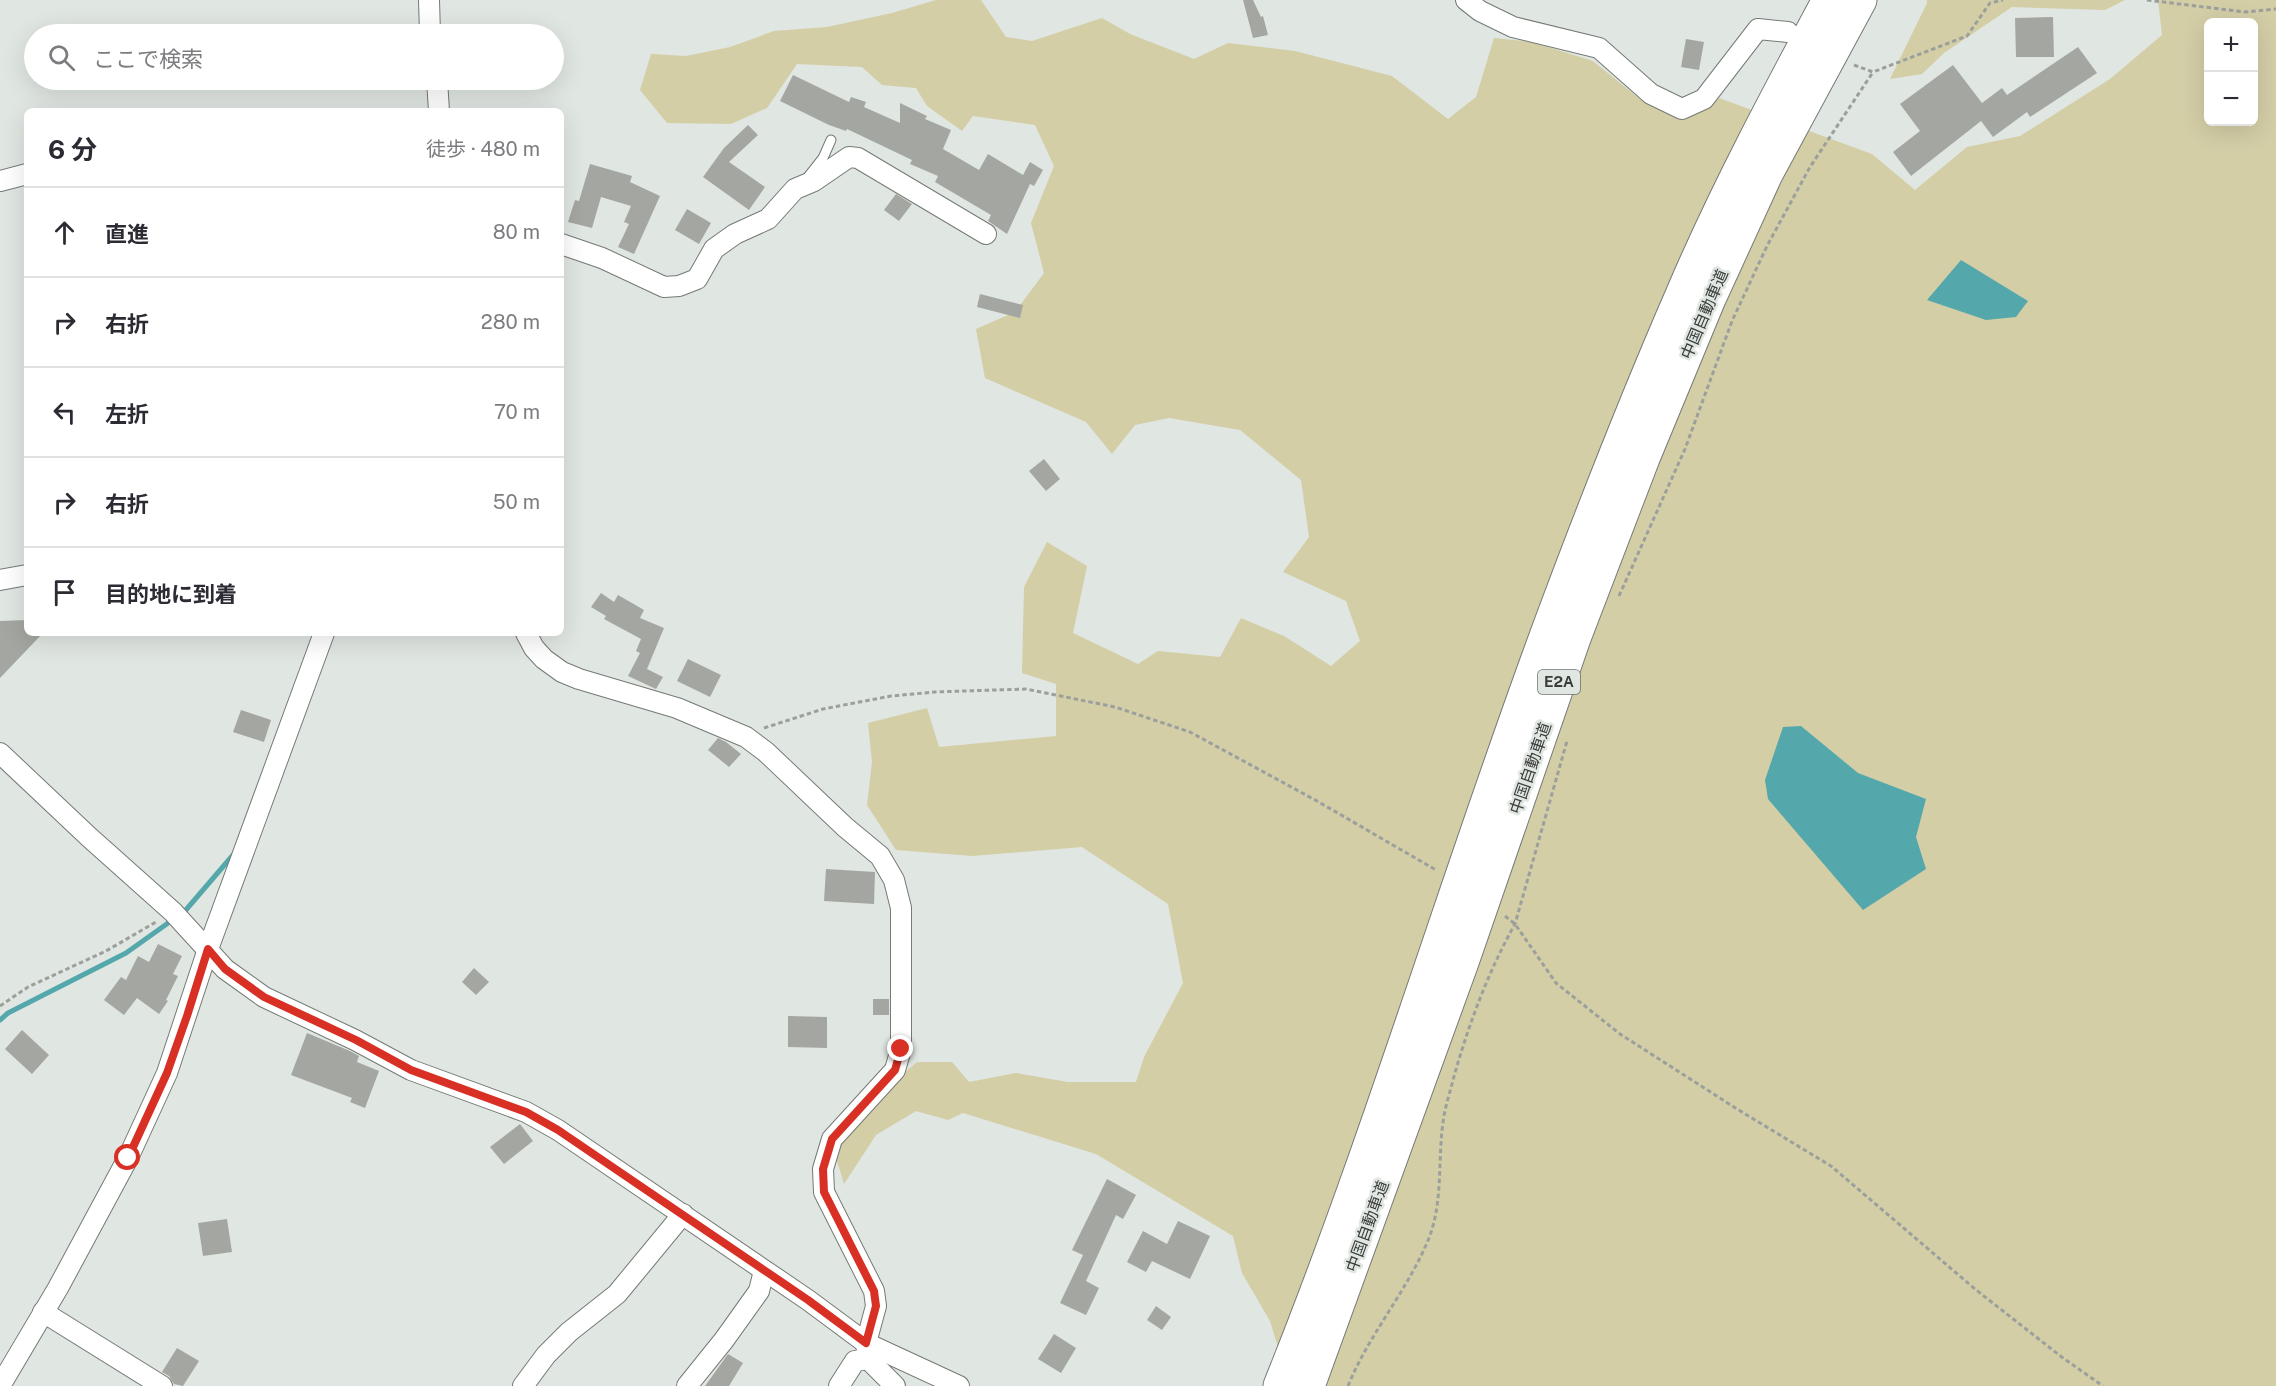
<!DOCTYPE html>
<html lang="ja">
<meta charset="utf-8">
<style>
:root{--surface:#fff;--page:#f2f2f3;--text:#2b2b33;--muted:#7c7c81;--line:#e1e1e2}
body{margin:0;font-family:"Public Sans","Noto Sans JP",sans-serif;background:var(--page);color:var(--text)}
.controls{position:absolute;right:18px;top:18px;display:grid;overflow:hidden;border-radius:9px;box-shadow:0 6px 24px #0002}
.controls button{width:54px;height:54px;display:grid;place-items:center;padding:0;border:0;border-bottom:2px solid var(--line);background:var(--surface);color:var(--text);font:30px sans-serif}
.stop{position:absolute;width:18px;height:18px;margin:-14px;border:4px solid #d93025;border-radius:50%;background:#fff}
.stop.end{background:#d93025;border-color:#fff;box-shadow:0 2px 6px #0008}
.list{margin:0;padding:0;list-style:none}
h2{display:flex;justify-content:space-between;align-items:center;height:78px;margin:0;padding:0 24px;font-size:26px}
h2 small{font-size:20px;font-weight:400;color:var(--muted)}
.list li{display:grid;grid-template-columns:39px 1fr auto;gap:18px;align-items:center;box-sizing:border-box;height:90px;padding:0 24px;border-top:2px solid var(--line)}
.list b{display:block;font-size:22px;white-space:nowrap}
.list em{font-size:20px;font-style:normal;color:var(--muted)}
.icon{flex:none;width:33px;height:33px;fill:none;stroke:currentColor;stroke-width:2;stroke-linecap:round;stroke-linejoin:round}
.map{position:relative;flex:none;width:2276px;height:1386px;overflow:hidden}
.search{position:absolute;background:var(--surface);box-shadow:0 6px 24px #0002;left:24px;top:24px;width:540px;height:66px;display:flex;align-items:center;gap:15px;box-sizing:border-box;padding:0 21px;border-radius:33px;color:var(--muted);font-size:22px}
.panel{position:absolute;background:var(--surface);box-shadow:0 6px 24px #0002;left:24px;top:108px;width:540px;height:528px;border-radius:9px}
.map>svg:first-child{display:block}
.green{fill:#d3cea6;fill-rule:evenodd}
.water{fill:#54a8ab}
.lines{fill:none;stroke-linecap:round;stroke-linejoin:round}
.stream{stroke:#54a8ab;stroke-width:5}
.building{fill:#a4a7a1}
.lane-casing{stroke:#747a75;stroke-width:11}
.street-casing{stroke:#747a75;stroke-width:22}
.highway-casing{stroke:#747a75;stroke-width:35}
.path{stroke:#9ca09d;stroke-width:3;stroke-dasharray:4.5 3;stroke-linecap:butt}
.lane{stroke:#fff;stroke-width:9}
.street{stroke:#fff;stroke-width:20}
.highway{stroke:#fff;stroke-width:33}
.route{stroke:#d93025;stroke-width:8}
.labels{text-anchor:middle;stroke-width:5;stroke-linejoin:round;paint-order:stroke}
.shield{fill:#e0e6e1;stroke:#6c6f6c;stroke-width:1.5}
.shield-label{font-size:15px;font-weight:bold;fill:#3a3c3a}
.street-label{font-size:16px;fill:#3a3c3a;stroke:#e0e6e1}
</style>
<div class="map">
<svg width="2276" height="1386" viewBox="0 0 2276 1386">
<rect width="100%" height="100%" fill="#e0e6e1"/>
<!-- green -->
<g class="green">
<path d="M 936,0 L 981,0 L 1006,37 L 1032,41 L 1102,18 L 1130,34 L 1194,59 L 1228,43 L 1295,51 L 1392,76 L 1448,119 L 1476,97 L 1494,38 L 1532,42 L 1593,61 L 1641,100 L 1682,114 L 1719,98 L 1872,154 L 1915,190 L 1967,147 L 2020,136 L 2110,79 L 2162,35 L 2158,0 L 2276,0 L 2276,1386 L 1290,1386 L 1270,1321 L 1242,1273 L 1233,1236 L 1096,1154 L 963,1113 L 948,1120 L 916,1111 L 876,1135 L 844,1184 L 834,1151 L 889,1086 L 917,1062 L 952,1062 L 969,1082 L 1016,1073 L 1068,1082 L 1136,1082 L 1144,1057 L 1183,983 L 1168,904 L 1082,847 L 972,856 L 896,850 L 867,805 L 872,762 L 868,723 L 927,708 L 939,747 L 1056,736 L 1056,684 L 1022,673 L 1024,587 L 1047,542 L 1087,566 L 1073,633 L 1138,664 L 1158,651 L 1220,657 L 1241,618 L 1284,636 L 1331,666 L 1360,641 L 1346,601 L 1283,572 L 1309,537 L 1301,480 L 1240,430 L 1169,418 L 1135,425 L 1112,454 L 1086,422 L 985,378 L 976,329 L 1015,312 L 1044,273 L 1031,223 L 1054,166 L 1035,125 L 973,116 L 962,131 L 927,106 L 916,88 L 882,85 L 862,67 L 797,64 L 767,108 L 731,124 L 667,123 L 640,90 L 651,54 L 686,56 L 730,47 L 774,31 L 827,27 L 892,13 ZM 2208,22 L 2254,22 L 2254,122 L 2208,122 Z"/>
<path d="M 1927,0 L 2125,0 L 2105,10 L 2012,7 L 1944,53 L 1922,74 L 1890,79 L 1927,3 Z"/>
</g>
<!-- water -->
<g class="water">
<path d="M 1961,260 L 2028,301 L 2016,317 L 1986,320 L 1927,300 Z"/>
<path d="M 1801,726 L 1858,773 L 1926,799 L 1916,837 L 1926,869 L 1863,910 L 1768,799 L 1765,780 L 1783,727 Z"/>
</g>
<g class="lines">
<!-- stream -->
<path class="stream" d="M 0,1020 L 8,1013 L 126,953 L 185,911 L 233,855"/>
</g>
<!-- building -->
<g class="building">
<path d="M 1243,0 L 1253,0 L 1261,17 L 1263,16 L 1268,35 L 1253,38 Z"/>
<path d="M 2053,17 L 2054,57 L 2016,57 L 2015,18 Z"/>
<path d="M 1686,39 L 1704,42 L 1699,70 L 1681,67 Z"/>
<path d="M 2078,47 L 2097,73 L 2030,117 L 2027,112 L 1993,137 L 1981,121 L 1911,176 L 1893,152 L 1920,131 L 1900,104 L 1953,65 L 1982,103 L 2002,88 L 2007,95 Z"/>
<path d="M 793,75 L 849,102 L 851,97 L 866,102 L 864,107 L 900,123 L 900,103 L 927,116 L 925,119 L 951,130 L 943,149 L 979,170 L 988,154 L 1023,175 L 1030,162 L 1043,170 L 1034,186 L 1030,184 L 1007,234 L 988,221 L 991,215 L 935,182 L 938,176 L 910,164 L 912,160 L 847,129 L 846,131 L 829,125 L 780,101 Z"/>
<path d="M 748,125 L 758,135 L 729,162 L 765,187 L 749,210 L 703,177 L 724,148 Z"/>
<path d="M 590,164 L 632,176 L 630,182 L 660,196 L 634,254 L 618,247 L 629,224 L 624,222 L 631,206 L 601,197 L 592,228 L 568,222 L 575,200 L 579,201 Z"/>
<path d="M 896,194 L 912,204 L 899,221 L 884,210 Z"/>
<path d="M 687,209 L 711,223 L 699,244 L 675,230 Z"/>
<path d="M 980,294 L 1023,305 L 1020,318 L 977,307 Z"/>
<path d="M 1044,459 L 1060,479 L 1046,491 L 1029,471 Z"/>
<path d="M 601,593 L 614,602 L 618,595 L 644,610 L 640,618 L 664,628 L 647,669 L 663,677 L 656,689 L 628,676 L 640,653 L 636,651 L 641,639 L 604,619 L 606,616 L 591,607 Z"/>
<path d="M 27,620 L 27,633 L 43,633 L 0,678 L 0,621 Z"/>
<path d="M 688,659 L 721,675 L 710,697 L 677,681 Z"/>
<path d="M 241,710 L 271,720 L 264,742 L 233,732 Z"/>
<path d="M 718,738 L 726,742 L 741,754 L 729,767 L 708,750 Z"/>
<path d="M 826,869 L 875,872 L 874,904 L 824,901 Z"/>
<path d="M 158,944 L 182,956 L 173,974 L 178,976 L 166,1000 L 168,1001 L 159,1014 L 137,998 L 124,1015 L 104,1000 L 121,977 L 126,980 L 138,956 L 149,962 Z"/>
<path d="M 474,968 L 489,982 L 476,995 L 462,982 Z"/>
<rect x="873" y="999" width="16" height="16"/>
<path d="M 788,1016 L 827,1017 L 827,1048 L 788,1047 Z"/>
<path d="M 22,1030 L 49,1055 L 32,1074 L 5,1049 Z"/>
<path d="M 307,1033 L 350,1051 L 359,1056 L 357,1062 L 379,1071 L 365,1108 L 350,1102 L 352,1098 L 291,1075 Z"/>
<path d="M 520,1124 L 533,1141 L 504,1164 L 490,1147 Z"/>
<path d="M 1107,1179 L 1136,1195 L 1123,1219 L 1116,1215 L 1086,1281 L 1099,1288 L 1086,1315 L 1060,1303 L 1083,1255 L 1072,1250 Z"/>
<path d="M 227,1219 L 232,1252 L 203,1256 L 198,1223 Z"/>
<path d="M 1178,1221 L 1210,1236 L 1190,1279 L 1152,1261 L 1146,1272 L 1127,1262 L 1143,1231 L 1167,1244 Z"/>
<path d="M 1156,1306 L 1171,1317 L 1162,1330 L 1147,1320 Z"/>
<path d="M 1054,1334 L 1076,1348 L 1061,1373 L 1038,1359 Z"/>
<path d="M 177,1348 L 199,1361 L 183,1386 L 174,1384 L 169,1376 L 162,1372 Z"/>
<path d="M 728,1354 L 743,1363 L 729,1386 L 705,1386 Z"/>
</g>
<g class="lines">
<defs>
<path id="lane" d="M 808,177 L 823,158 L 831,140"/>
<g id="street">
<path d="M 429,0 L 430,34"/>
<path d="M 1466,0 L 1480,11 L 1513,27 L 1599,48 L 1651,94 L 1682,109 L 1704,99 L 1758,29 L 1788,32"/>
<path d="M 437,80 L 439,111"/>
<path d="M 0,181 L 27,174"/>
<path d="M 561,244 L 602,258 L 664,287 L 679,286 L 697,279 L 714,249 L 735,234 L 768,219 L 795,189 L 814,181 L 849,157 L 858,158 L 986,234"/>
<path d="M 0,580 L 27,575"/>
<path d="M 526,633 L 534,648 L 544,659 L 562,672 L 579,679 L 677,708 L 746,737 L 766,752 L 845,827 L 880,856 L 894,880 L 901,908 L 901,1049 L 895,1070 L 832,1139 L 823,1169 L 824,1192 L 874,1291 L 876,1306 L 866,1343 L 868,1359 L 895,1386"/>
<path d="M 0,753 L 89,837 L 173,912 L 225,969 L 264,997 L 355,1040 L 411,1070 L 526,1112 L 558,1130 L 808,1300 L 866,1343 L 959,1386"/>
<path d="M 43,1312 L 162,1386"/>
<path d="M 0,1386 L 58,1288 L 128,1158 L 167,1073 L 208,949 L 324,633"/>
<path d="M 523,1386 L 546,1355 L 569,1332 L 617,1294 L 683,1214"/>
<path d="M 687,1386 L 724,1340 L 759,1291 L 764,1271"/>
<path d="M 839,1386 L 855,1361 L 868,1359"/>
</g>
<g id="highway">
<path d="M 1280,1386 C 1381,1135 1457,876 1551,623 C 1592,513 1635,403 1682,295 C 1725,194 1777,97 1829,0"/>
<path d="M 1308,1386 L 1462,962 L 1574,638 L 1643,458 L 1708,301 L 1766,174 L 1860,0"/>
</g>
</defs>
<!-- lane casing -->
<use href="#lane" class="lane-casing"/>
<!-- street casing -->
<use href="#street" class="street-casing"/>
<!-- highway casing -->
<use href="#highway" class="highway-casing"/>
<!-- path -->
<g class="path">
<path d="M 2147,0 L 2245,12 L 2276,9"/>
<path d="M 1854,65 L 1873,72 L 1967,36 L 1990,3 L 2003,0"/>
<path d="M 1619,596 L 1685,449 L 1732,321 L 1767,246 L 1810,167 L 1873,72"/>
<path d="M 764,728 L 823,709 L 891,696 L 935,692 L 1026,689 L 1115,707 L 1190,732 L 1317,801 L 1436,870"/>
<path d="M 1505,916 L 1515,924 L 1556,983 L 1620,1034 L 1737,1109 L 1831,1166 L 1975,1289 L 2063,1358 L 2103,1386"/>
<path d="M 0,1006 L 28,987 L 106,951 L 156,922"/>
<path d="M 1348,1386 C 1369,1334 1408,1290 1429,1238 C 1444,1199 1437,1156 1444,1116 C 1446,1104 1450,1092 1453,1080 C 1468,1026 1488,972 1515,924 L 1567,741"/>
</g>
<!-- lane -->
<use href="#lane" class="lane"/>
<!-- street -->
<use href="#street" class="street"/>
<!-- highway -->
<use href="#highway" class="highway"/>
</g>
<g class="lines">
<!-- route -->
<path class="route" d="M 128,1158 L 167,1073 L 187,1016 L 208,949 L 225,969 L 264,997 L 356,1040 L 411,1070 L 526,1112 L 558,1130 L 808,1300 L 866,1343 L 876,1306 L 874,1291 L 824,1192 L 823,1169 L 832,1139 L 895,1070 L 901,1049"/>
</g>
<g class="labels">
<!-- shield labels -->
<rect class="shield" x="1538" y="670" width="42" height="24" rx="4.5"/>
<g class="shield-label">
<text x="1559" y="687">E2A</text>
</g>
<!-- street labels -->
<g class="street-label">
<text transform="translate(1704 314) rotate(-67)" y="6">中国自動車道</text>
<text transform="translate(1530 768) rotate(-71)" y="6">中国自動車道</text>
<text transform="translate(1367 1226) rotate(-70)" y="6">中国自動車道</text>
</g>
</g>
</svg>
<div class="controls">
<button>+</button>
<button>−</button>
</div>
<div class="stop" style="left:128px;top:1158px"></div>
<div class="stop end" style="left:901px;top:1049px"></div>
<div class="search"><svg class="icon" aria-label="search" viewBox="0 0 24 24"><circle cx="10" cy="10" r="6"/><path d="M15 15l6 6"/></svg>ここで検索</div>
<section class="panel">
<h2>6 分<small>徒歩 · 480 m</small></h2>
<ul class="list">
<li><svg class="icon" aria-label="ahead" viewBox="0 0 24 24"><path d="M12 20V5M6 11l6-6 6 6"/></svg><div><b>直進</b></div><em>80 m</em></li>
<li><svg class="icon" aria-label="right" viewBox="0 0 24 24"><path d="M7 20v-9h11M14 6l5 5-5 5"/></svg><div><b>右折</b></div><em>280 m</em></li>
<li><svg class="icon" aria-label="left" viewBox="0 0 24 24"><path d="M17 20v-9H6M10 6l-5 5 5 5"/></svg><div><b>左折</b></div><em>70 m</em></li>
<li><svg class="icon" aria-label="right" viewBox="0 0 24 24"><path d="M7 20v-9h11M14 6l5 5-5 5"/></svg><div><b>右折</b></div><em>50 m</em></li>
<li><svg class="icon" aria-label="arrive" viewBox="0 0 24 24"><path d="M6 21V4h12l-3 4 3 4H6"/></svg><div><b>目的地に到着</b></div></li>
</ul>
</section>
</div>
